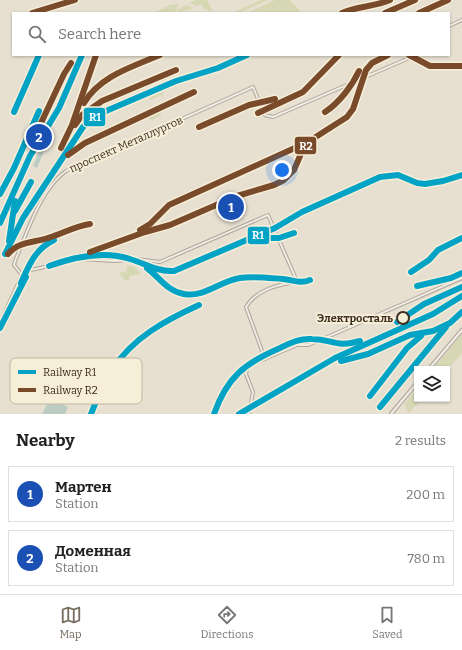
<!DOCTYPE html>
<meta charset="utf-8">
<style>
:root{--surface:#fff;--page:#f2f2f2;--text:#222;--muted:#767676;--line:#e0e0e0;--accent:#786c5e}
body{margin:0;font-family:Bitter,serif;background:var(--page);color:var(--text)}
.controls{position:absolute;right:12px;bottom:12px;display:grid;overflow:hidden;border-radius:0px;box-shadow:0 1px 3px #0004}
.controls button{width:36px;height:36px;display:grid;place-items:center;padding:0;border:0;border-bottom:1px solid var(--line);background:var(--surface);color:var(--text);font:20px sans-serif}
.you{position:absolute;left:282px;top:170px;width:14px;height:14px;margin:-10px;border:3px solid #fff;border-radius:50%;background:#1a73e8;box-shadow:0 0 0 6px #1a73e833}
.badge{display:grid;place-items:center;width:26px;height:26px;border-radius:50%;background:var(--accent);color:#fff;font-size:13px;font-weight:700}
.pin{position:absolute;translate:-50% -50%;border:2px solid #fff;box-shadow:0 1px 4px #0006}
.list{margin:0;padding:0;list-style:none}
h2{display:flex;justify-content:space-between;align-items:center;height:52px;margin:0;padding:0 16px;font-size:17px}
h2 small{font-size:13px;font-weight:400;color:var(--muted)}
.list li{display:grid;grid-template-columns:26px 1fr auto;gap:12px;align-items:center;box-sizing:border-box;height:56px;margin:0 8px 8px;padding:0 8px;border:1px solid var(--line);border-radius:0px}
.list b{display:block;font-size:15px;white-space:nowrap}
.list p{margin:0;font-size:13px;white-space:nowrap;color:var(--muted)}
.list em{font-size:13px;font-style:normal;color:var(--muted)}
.icon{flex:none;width:22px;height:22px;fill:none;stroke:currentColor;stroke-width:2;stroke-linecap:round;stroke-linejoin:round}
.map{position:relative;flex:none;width:462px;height:414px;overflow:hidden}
.search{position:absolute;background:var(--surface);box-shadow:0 1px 3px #0004;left:12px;right:12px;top:12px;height:44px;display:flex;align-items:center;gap:10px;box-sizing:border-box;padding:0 14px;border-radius:0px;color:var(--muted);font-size:15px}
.sheet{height:180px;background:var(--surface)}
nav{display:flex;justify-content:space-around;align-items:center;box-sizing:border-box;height:56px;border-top:1px solid var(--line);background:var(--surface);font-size:11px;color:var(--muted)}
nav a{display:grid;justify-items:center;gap:2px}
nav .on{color:var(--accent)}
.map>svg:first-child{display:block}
.green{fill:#d6d7b3}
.water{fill:#bcccc2}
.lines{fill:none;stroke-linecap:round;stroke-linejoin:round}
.minor-casing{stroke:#ada599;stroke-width:4}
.tertiary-casing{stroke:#ada599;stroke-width:4.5}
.minor{stroke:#efebe3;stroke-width:2}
.tertiary{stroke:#efebe3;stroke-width:2.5}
.rail-1-casing{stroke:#f7eed8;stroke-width:9}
.rail-2-casing{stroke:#f7eed8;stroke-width:9}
.rail-1{stroke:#03a3c5;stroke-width:6}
.rail-2{stroke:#7a4b2a;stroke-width:6}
.stop-dot{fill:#f7eed8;stroke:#3d2e20;stroke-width:2}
.labels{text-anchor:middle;stroke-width:4;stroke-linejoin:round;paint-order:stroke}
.street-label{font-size:11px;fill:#3d2e20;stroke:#f7eed8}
.stop-label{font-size:11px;font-weight:bold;fill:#3d2e20;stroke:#f7eed8;text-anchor:end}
.key{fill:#f7eed8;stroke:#bfb4a1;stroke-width:1}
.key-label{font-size:11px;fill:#3d2e20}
.line-badge{stroke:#f7eed8;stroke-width:1.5}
.badge-label{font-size:11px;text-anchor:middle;font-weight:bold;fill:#fff}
</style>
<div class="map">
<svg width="462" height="414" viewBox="0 0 462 414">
<rect width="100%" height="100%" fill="#e7e0d1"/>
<!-- green -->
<g class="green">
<path d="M 195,0 L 207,0 L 213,12 L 204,9 L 201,4 L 197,6 L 189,3 Z"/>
<path d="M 261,0 L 268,0 L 239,13 L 232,13 Z"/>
<path d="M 275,0 L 290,0 L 302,13 L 247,13 Z"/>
<path d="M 179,4 L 175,12 L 171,13 L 153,13 L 170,5 Z"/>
<path d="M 186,5 L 194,8 L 178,13 L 177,10 Z"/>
<path d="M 169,84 L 176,86 L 163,92 L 163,95 L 150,100 L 152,92 Z"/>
<path d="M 161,110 L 161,115 L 152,120 L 148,118 L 148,116 Z"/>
<path d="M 127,266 L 133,266 L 141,274 L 130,276 L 129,281 L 124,280 L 119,273 L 127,271 Z"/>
<path d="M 462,334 L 462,353 L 447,370 L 433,369 Z"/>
<path d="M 417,389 L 417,399 L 421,399 L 409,413 L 404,404 Z"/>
</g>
<!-- water -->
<g class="water">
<path d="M 40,150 L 44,151 L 37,168 L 33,166 Z"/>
<path d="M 50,398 L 68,407 L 65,414 L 42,414 Z"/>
</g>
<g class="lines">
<defs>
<g id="minor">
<path d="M 449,26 L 462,20"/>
<path d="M 22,275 L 14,265 L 15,261 C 27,233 41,188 66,171 L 253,87 L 265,115 L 273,117 L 416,55"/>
<path d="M 0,323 L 22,275 L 26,271 L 82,259 L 115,261 L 136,259 L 160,262 L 268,215 L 296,279 L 295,282 C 277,285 256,290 246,307 L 265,359"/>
<path d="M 249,414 L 253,392 L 246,374 L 247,369 L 250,365 L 297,345 L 308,345 L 325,338 L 462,278"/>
</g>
<g id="tertiary">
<path d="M 429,369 L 462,330"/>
<path d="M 391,414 L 417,383"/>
</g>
</defs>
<!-- minor casing -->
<use href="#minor" class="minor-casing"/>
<!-- tertiary casing -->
<use href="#tertiary" class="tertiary-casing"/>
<!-- minor -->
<use href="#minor" class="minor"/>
<!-- tertiary -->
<use href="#tertiary" class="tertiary"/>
<defs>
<g id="rail-1">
<path d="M 14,112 L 39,55"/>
<path d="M 0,194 L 14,168 L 39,111"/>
<path d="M 15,211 L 31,182"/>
<path d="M 0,223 L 30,156 L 59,108 L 82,55"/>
<path d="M 257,238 L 279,238 L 294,233"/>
<path d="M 9,241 L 15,201"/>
<path d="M 5,254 L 23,218 L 83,127 L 96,116 L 106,111 L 176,81 L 218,68 L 247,55"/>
<path d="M 49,266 C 74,257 104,250 130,259 C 146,264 158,272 174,271 L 275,228 L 302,212 L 380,177 L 398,175 L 417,183 L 425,184 L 443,181 L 462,175"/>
<path d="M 147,268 C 160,278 167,291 184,294 C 204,298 220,281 240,278 C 253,276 269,278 283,279 C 293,280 300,284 310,280"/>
<path d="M 411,272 L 429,260 L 438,250 L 462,238"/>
<path d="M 21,283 C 29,265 35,249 54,240"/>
<path d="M 417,286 L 451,278 L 462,273"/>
<path d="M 397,322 L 424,304 L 462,287"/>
<path d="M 0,328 L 26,277"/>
<path d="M 341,361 L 368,354 L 410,335 L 433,331 L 450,323 L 462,312"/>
<path d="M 370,396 L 407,348 L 421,336"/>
<path d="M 380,407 L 446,327"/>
<path d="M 91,414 C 97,399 103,383 112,370 C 132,338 166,320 199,305"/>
<path d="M 214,414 C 227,377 245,363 280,348 C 291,343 300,338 312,339 C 333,339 335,348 360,341"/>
<path d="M 239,414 L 335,358 L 433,314 L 462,296"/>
</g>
<g id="rail-2">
<path d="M 32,13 L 75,0"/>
<path d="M 342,13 C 357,6 374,7 390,0"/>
<path d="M 385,13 L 415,0"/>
<path d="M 419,13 L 448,0"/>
<path d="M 409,55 L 430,66 L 462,66"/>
<path d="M 84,103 C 100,76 132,67 160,55"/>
<path d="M 325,112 C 339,103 352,86 359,71"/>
<path d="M 258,113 L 303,92 L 339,55"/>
<path d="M 41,123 L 64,74 L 71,63"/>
<path d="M 75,125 L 82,115 L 102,101 L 176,70"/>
<path d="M 199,127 L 249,105 L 275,99"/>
<path d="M 61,148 L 72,125 L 96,55"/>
<path d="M 68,155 L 85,143 L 194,92"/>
<path d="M 140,230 L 150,224 L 169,205 L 308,142"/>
<path d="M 90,252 L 145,232 L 170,225 L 237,196 L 274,185 L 284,180 L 294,170 L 303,149 L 311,140 L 347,117 L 353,109 L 366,70 L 372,63 L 388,55"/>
<path d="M 8,254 C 19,241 33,243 48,238 C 62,234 75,226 90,224"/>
</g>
</defs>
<!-- rail-1 casing -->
<use href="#rail-1" class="rail-1-casing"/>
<!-- rail-2 casing -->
<use href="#rail-2" class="rail-2-casing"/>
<!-- rail-1 -->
<use href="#rail-1" class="rail-1"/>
<!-- rail-2 -->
<use href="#rail-2" class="rail-2"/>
</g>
<!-- markers -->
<circle class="stop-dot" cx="403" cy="318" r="6"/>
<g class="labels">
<!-- street labels -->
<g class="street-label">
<text transform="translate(126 144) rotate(-24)" y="4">проспект Металлургов</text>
</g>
<!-- stop labels -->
<g class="stop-label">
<text x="393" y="322">Электросталь</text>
</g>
</g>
<!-- legend -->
<rect x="10" y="358" width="132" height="46" rx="6" class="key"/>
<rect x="18" y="370" width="18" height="4" fill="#03a3c5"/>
<rect x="18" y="388" width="18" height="4" fill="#7a4b2a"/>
<g class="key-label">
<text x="43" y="376">Railway R1</text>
<text x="43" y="394">Railway R2</text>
</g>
<g class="line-badge">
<rect x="83" y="107" width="23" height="20" rx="4" fill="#03a3c5"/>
<rect x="294" y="136" width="23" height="19" rx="4" fill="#7a4b2a"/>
<rect x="247" y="226" width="23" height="19" rx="4" fill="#03a3c5"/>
</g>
<g class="badge-label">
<text x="95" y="121">R1</text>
<text x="306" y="150">R2</text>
<text x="258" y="239">R1</text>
</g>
</svg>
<div class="controls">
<button><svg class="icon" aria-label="layers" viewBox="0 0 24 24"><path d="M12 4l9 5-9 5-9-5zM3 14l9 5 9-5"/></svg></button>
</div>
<div class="you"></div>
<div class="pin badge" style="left:231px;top:207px;background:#1a4fb4">1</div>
<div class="pin badge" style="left:39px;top:137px;background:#1a4fb4">2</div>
<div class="search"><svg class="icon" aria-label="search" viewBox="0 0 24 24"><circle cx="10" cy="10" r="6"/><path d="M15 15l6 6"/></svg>Search here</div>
</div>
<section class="sheet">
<h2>Nearby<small>2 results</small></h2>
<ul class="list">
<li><span class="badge" style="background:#1a4fb4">1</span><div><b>Мартен</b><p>Station</p></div><em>200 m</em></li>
<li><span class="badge" style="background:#1a4fb4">2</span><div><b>Доменная</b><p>Station</p></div><em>780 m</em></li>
</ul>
</section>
<nav>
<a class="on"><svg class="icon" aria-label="map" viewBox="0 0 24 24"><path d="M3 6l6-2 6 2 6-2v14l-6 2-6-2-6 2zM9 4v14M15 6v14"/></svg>Map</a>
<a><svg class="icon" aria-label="directions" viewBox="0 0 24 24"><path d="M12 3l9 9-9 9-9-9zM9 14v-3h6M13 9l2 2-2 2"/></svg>Directions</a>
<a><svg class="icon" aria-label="saved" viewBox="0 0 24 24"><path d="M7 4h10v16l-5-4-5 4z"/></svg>Saved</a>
</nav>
